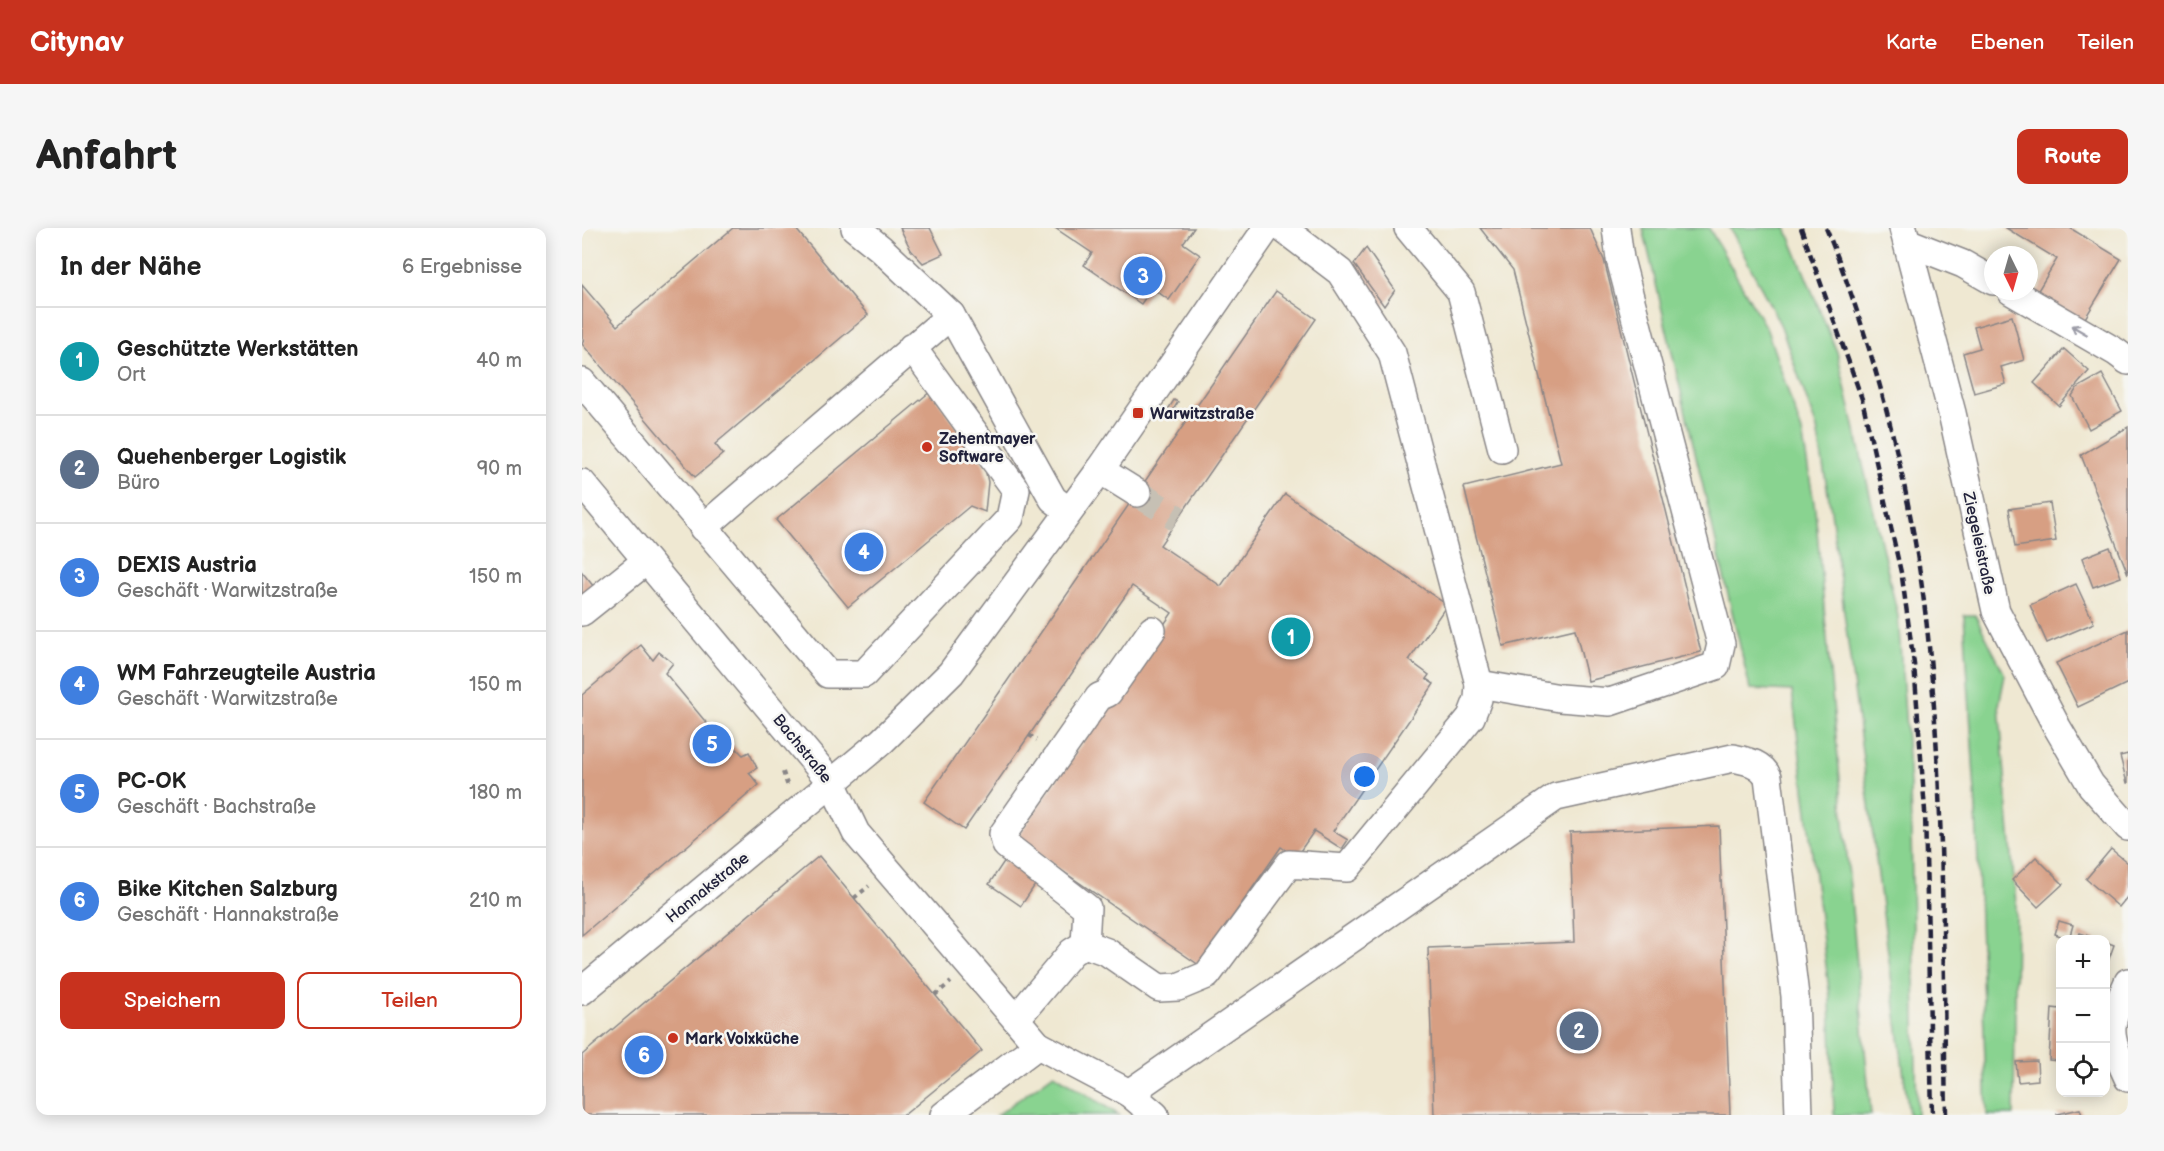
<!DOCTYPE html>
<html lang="de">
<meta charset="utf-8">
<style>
:root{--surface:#fff;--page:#f6f6f6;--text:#222;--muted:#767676;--line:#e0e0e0;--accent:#c8321e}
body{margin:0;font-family:"Balsamiq Sans",sans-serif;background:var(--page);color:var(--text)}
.controls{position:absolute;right:18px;bottom:18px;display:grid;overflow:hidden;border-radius:12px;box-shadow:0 3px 15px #0003}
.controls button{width:54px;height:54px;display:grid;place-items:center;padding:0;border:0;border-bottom:2px solid var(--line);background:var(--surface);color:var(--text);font:30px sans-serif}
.compass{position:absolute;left:1402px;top:18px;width:54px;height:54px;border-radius:50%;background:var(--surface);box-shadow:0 3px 15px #0003;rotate:175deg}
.you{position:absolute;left:783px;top:549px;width:21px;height:21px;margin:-15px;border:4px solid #fff;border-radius:50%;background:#1a73e8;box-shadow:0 0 0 9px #1a73e833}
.badge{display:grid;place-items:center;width:39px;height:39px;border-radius:50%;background:var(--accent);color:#fff;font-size:20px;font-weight:700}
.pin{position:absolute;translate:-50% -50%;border:3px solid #fff;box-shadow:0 2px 6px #0006}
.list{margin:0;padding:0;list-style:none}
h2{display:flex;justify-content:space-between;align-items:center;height:78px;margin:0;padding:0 24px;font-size:26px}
h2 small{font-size:20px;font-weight:400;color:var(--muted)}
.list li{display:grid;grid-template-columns:39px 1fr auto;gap:18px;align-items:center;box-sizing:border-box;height:108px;padding:0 24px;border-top:2px solid var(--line)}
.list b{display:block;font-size:22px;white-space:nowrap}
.list p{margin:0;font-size:20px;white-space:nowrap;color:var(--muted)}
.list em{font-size:20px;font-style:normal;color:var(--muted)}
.actions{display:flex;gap:12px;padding:18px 24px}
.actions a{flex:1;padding:14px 0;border:2px solid var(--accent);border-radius:12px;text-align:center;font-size:21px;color:var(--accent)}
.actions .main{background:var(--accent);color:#fff}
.icon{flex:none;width:33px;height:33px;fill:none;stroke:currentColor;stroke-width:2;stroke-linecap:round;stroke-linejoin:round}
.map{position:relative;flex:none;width:1546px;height:887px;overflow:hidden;border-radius:12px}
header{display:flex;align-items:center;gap:36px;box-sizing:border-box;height:84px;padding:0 30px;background:var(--accent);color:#fff}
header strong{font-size:28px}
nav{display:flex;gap:33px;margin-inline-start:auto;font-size:21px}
.intro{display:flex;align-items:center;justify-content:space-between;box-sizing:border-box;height:144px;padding:0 36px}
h1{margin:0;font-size:42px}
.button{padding:15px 27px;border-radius:12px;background:var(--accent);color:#fff;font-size:21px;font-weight:700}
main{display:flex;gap:36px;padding:0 36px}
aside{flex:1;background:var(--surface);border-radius:12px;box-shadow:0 3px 15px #0003}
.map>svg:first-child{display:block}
.green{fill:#89d390;stroke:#567a66;stroke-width:1.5}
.building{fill:#d79f83}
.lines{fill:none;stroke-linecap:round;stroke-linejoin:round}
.minor-tunnel{stroke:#c6c0b4;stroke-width:27;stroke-dasharray:27 14;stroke-linecap:butt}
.minor-casing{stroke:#888586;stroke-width:30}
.path{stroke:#888586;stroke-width:4;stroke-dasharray:4.5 4.5;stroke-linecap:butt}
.minor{stroke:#fff;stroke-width:27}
.rail{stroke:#22223b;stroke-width:4.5;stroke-dasharray:9 4.5;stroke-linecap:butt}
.oneway{stroke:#9c9ca7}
.poi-dot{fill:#c8321e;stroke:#f6f6f2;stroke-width:2}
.labels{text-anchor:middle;stroke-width:5;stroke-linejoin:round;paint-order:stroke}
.poi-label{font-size:16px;font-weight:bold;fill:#22223b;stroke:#f6f6f2;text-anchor:start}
.street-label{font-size:16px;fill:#22223b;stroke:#f6f6f2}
</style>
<header>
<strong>Citynav</strong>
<nav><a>Karte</a><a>Ebenen</a><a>Teilen</a></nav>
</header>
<div class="intro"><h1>Anfahrt</h1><a class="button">Route</a></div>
<main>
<aside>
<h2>In der Nähe<small>6 Ergebnisse</small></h2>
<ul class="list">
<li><span class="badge" style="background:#0f9aa8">1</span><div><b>Geschützte Werkstätten</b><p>Ort</p></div><em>40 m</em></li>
<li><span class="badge" style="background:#5c6f8a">2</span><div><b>Quehenberger Logistik</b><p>Büro</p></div><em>90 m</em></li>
<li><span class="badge" style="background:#3f7fe0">3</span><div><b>DEXIS Austria</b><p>Geschäft · Warwitzstraße</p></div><em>150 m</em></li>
<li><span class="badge" style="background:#3f7fe0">4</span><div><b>WM Fahrzeugteile Austria</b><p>Geschäft · Warwitzstraße</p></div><em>150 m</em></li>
<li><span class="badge" style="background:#3f7fe0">5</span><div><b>PC-OK</b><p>Geschäft · Bachstraße</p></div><em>180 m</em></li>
<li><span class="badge" style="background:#3f7fe0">6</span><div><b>Bike Kitchen Salzburg</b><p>Geschäft · Hannakstraße</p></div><em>210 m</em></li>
</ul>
<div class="actions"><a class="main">Speichern</a><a>Teilen</a></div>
</aside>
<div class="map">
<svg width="1546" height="887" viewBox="0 0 1546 887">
<rect width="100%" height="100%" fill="#f6f6f2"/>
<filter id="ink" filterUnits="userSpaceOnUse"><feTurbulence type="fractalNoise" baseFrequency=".0167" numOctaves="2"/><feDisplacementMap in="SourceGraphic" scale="12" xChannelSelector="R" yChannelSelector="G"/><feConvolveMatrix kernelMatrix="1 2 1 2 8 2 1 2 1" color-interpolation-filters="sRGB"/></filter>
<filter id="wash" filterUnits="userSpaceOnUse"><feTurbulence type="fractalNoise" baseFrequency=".008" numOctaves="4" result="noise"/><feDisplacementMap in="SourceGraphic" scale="24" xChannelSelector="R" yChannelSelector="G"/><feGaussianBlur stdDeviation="1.35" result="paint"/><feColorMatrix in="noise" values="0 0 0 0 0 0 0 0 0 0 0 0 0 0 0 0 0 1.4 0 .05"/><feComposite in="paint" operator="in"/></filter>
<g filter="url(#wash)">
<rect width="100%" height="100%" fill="#efe8d2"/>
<!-- green -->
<g class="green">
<path d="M 1061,0 L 1127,0 L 1185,102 L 1220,204 L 1233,281 L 1289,887 L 1252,887 L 1248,770 L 1210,463 L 1168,461 Z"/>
<path d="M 1148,0 L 1204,0 L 1255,124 L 1316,388 L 1328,557 L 1335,887 L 1327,887 L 1249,283 L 1235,201 L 1199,98 Z"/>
<path d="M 1382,387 L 1393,387 L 1423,447 L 1417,477 L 1434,676 L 1432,887 L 1405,887 L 1394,582 Z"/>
<path d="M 472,846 L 537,887 L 415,887 Z"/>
</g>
<g id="blocks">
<!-- building -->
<g class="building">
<path d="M 151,0 L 213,0 L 286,87 L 133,216 L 141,226 L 113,249 L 0,116 L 2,112 L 0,110 L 0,57 L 35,98 Z"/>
<path d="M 318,0 L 348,0 L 361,26 L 341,35 L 329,22 Z"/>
<path d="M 473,0 L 612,0 L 601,15 L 618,27 L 587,72 L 570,60 L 559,76 L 502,37 L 510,25 Z"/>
<path d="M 898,0 L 1008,0 L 1022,32 L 1119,424 L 1006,453 L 993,401 L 921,418 L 882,259 L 979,235 L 931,42 Z"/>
<path d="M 1424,0 L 1488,0 L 1539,31 L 1499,97 L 1452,69 L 1475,31 Z"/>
<path d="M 784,20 L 813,62 L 802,78 L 772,36 Z"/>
<path d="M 694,63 L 734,91 L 578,317 L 639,358 L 703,266 L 865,377 L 827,432 L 847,447 L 844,451 L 852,456 L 751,603 L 766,612 L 760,621 L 732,603 L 714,629 L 699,619 L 617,737 L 434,611 L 590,385 L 550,358 L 382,602 L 342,574 Z"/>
<path d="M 1430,88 L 1442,132 L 1419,139 L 1424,156 L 1392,165 L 1381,125 L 1398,120 L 1392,99 Z"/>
<path d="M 1482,121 L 1507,143 L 1477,178 L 1452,155 Z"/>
<path d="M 1520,146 L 1540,183 L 1507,201 L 1490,168 L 1495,160 Z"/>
<path d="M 349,163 L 402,236 L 406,254 L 403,284 L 388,278 L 266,379 L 194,292 Z"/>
<path d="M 592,172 L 596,174 L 586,190 L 582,188 Z"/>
<path d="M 1546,199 L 1546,346 L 1499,227 Z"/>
<path d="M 1468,275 L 1474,313 L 1433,319 L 1427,281 Z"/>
<path d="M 1528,319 L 1539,349 L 1511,359 L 1500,330 Z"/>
<path d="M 0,344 L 12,359 L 0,369 Z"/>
<path d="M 1494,356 L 1512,395 L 1465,415 L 1448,377 Z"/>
<path d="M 1546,402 L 1546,455 L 1496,479 L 1474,435 Z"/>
<path d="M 59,417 L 71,432 L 77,424 L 91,435 L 83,445 L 142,516 L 146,512 L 161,527 L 167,524 L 175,540 L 167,545 L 177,557 L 0,707 L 0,467 Z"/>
<path d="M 1546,526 L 1546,555 L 1545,555 L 1538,528 Z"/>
<path d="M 1137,598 L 1148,887 L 852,887 L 846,720 L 992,714 L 988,604 Z"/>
<path d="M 1529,621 L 1546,635 L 1546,668 L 1537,679 L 1504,651 Z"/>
<path d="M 237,628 L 400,823 L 322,887 L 0,887 L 0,827 Z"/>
<path d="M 1454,629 L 1481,656 L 1456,679 L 1430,652 Z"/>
<path d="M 423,632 L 455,654 L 439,678 L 407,656 Z"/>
<path d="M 1477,693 L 1491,697 L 1487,711 L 1473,706 Z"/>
<path d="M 1498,705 L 1515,711 L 1515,712 L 1495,712 Z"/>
<path d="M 1524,714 L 1532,717 L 1524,739 Z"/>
<path d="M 1470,780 L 1478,781 L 1478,833 L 1467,832 Z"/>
<path d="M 1455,833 L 1456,852 L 1436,854 L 1434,834 Z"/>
<path d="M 1498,881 L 1500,887 L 1475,887 L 1475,886 Z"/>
</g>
</g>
</g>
<g filter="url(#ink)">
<use href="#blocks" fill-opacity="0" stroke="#888586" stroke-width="1.5"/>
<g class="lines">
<!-- minor-tunnel -->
<path class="minor-tunnel" d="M 555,265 L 596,291"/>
<defs>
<g id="minor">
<path d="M 273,0 L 298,20 L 369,87 L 471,271 L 487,283"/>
<path d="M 826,0 L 879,64 L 920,221"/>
<path d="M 1321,0 L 1370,185 L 1414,383 L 1475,499 L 1509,557 L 1546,599"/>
<path d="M 1325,14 L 1381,36 L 1411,53"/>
<path d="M 1429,63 L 1534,124 L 1546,133"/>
<path d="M 0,154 L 246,446 L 282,446 L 428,290 L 434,262 L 330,119"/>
<path d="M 518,242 L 555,265"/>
<path d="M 0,255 L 250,555 L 274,605 L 456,817 L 547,865 L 573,887"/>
<path d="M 121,300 L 369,87"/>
<path d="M 0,384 L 64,333"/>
<path d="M 897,456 L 978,470 L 1028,474 L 1134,438 L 1139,416 L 1038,31 L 1034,0"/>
<path d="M 503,716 L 505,680 L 424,617 L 421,606 L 517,469 L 526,465 L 570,402"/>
<path d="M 1546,754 C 1525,802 1524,802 1546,850"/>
<path d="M 0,763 L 300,513 L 369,445 L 518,242 L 685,0"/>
<path d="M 434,791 L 490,724 L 503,716 L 525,724 L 577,760 L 596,759 L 625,747 L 707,636 L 765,640 L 889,489 L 896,471 L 897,456 L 810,125 L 758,44 L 700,0"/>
<path d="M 547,865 L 974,569 L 1151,530 C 1165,533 1179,535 1186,549 L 1213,768 L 1217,887"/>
<path d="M 362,887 L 456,817"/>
</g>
</defs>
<!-- minor casing -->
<use href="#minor" class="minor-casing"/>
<!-- path -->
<g class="path">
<path d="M 447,507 L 455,512"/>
<path d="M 201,544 L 206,559"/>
<path d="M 272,670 L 287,658"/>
<path d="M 353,767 L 369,754"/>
</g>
<!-- minor -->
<use href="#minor" class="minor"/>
<!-- rail -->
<g class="rail">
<path d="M 1219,0 L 1280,171 L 1320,349 L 1332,436 L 1343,583 L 1350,887"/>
<path d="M 1244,0 C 1298,131 1336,289 1348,430 C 1362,581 1361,735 1364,887"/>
</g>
</g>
<!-- one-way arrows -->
<defs><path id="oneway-shaft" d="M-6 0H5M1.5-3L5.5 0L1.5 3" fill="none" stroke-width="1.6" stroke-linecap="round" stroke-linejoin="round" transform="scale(1.5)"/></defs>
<use class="oneway" href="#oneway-shaft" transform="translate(1497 102) rotate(-150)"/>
</g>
<!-- markers -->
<g class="poi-dot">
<rect x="550" y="179" width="12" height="12" rx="3"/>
<circle cx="345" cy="219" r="6"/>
<circle cx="91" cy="810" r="6"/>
</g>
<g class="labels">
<!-- poi labels -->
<g class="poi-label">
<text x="568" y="191">Warwitzstraße</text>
<text x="357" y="216">Zehentmayer<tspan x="357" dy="18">Software</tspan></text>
<text x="103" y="816">Mark Volxküche</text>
</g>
<!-- street labels -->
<g class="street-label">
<text transform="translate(1398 315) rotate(78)" y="6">Ziegeleistraße</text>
<text transform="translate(221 520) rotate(51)" y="6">Bachstraße</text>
<text transform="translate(125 659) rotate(-39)" y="6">Hannakstraße</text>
</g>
</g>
</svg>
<div class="controls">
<button>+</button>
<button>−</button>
<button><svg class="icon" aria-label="locate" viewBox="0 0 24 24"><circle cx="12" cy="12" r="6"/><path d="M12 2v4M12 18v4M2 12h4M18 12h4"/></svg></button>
</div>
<svg class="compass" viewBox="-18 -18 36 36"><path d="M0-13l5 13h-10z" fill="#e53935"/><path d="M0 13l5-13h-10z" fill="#767676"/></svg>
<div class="you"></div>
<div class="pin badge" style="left:709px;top:409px;background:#0f9aa8">1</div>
<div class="pin badge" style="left:997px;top:803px;background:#5c6f8a">2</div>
<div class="pin badge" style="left:561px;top:48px;background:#3f7fe0">3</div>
<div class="pin badge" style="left:282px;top:324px;background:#3f7fe0">4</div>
<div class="pin badge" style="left:130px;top:516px;background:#3f7fe0">5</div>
<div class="pin badge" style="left:62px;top:827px;background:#3f7fe0">6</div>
</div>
</main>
